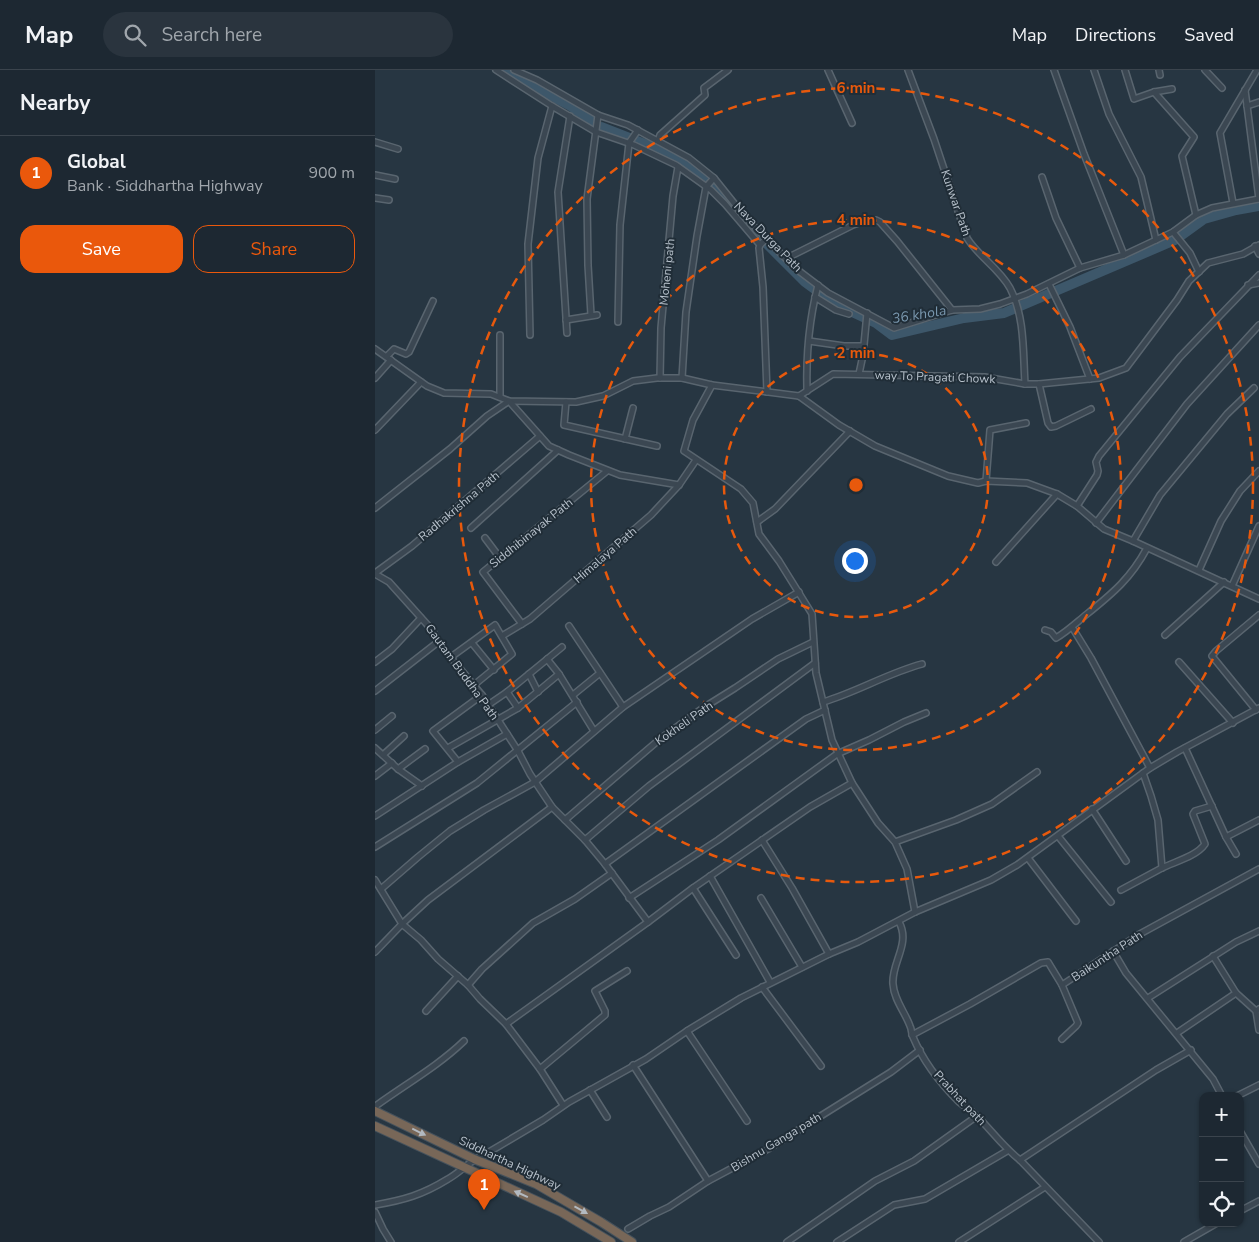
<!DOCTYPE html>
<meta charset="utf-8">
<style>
:root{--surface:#1d2832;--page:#2a343e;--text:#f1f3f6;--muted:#a0a6ac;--line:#3b444d;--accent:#ea580c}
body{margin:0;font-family:"Nunito Sans",sans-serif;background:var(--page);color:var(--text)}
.controls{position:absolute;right:15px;bottom:15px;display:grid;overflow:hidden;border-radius:10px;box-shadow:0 1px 4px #0004}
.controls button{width:45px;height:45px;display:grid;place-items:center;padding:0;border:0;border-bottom:1px solid var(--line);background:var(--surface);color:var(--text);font:25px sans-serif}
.you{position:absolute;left:479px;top:490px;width:18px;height:18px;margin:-12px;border:4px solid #fff;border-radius:50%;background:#1a73e8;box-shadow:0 0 0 8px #1a73e833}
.badge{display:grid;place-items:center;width:32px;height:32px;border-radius:50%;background:var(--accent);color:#fff;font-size:16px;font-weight:700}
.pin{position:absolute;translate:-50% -41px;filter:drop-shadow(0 1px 2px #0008)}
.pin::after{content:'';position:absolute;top:26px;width:18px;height:15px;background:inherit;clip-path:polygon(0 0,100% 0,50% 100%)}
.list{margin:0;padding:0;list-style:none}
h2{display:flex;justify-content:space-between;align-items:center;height:65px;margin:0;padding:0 20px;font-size:21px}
h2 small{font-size:16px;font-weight:400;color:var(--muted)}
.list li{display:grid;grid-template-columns:32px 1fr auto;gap:15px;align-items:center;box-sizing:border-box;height:75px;padding:0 20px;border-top:1px solid var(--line)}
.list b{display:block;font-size:19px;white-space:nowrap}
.list p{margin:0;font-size:16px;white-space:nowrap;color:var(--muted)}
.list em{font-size:16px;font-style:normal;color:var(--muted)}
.actions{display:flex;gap:10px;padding:15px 20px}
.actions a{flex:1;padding:11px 0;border:1px solid var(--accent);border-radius:15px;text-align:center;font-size:18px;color:var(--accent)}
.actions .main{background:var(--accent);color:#fff}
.icon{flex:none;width:28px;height:28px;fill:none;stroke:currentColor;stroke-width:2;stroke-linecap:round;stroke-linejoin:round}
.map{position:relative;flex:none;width:884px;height:1172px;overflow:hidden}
header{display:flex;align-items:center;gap:30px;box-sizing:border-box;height:70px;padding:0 25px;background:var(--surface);border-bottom:1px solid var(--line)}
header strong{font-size:24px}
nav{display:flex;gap:28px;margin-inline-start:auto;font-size:18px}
.search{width:350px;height:45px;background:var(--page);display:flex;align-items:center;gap:12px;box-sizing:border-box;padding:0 18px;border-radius:28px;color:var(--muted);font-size:19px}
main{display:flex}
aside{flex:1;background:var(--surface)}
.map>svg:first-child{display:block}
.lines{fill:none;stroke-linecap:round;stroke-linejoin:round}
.river{stroke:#3d576a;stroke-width:10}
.minor-casing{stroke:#59656f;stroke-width:8}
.highway-casing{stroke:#46525c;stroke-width:10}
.minor{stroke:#3b4752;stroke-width:5}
.highway{stroke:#786758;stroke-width:8}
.oneway{fill:#b2b9c0}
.ring{fill:none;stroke:#e8590c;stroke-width:2.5;stroke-dasharray:9 6}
.labels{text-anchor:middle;stroke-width:4;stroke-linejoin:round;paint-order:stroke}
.street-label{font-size:12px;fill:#b8c2cc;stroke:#202d37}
.water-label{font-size:14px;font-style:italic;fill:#7997ae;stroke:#202d37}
.centre{fill:#e8590c;stroke:#202d37;stroke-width:2.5}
.ring-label{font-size:15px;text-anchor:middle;font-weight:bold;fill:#e8590c;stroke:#202d37;stroke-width:4;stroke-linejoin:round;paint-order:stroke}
</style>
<header>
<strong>Map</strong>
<div class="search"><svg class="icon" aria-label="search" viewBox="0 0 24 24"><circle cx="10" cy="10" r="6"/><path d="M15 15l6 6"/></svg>Search here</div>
<nav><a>Map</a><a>Directions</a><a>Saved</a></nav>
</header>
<main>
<aside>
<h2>Nearby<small></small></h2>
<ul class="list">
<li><span class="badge">1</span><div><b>Global</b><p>Bank · Siddhartha Highway</p></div><em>900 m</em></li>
</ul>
<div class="actions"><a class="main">Save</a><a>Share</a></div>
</aside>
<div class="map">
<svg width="884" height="1172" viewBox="0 0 884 1172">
<rect width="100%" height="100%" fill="#273642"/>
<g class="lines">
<!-- river -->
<g class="river">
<path d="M 128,0 L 194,35 L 218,52"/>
<path d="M 226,57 L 285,80 L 312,95 L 341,118 L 368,150 L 430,212 L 460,234 L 501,253 L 517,265 L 589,248 L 629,243 L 800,170 L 829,149 L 861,140 L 884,136"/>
</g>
<defs>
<g id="minor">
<path d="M 121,0 L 177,36 L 221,62 L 259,75 L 301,95 L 336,120 L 350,134 L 385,175"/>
<path d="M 139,0 L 162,10 L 223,45 L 253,55 L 314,88 L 339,108 L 371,148 L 420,198 L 453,223 L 519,258 L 577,240 L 605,239 L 625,234 L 652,224 L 705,198 L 749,185 L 798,162 L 821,145 L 837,138 L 884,129"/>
<path d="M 453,0 L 477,53"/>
<path d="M 533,0 L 559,69 L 592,168 C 603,186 624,198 635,218 C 650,247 648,282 650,314"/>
<path d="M 679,0 L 709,84 L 749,185"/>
<path d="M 719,0 L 734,44 L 766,107 L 781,170"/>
<path d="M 750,0 L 759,29 L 779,22 L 797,19"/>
<path d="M 784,0 L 785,5"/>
<path d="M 830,0 L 847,18"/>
<path d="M 870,20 L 884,129"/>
<path d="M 779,22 L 819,67 L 807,86 L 821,145"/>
<path d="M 872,36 L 884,32"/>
<path d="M 283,71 L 285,65 L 330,25 L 329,18 L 353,0"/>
<path d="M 0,72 L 23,79"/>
<path d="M 0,105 L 20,109"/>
<path d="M 667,107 L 681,148 L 705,198"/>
<path d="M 0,128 L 14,130"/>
<path d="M 858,133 L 845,63 L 882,0"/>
<path d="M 798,162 L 815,183 L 824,202"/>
<path d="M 392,168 L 385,175 L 384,178 L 388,217 L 392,322"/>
<path d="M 880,176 L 884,184"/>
<path d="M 412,188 L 478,155 L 492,150 L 501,150 L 505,152 L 522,171 L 577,240"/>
<path d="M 674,214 L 695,257 L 715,309"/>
<path d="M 873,215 L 884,213"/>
<path d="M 440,227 L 461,240 L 474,244"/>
<path d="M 216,245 L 213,195 L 212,129 L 223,45"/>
<path d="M 191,250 L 222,245"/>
<path d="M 243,252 L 245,155 L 254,73 L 263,60"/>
<path d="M 192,263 L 183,122 L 195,46"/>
<path d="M 155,265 L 153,174 L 163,88 L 177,36"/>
<path d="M 434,271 L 469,276 L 489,276"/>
<path d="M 0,279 L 52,316 L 69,323 L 116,324 L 134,331 L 201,332 L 228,326 L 258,311 L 282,308 L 307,308 L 337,315 L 424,326 L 464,355 L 500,376 L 573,406 L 603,413 L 611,411 L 652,413 L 682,424 L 702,436 L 729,459 L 758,471 L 884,529"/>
<path d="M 12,286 L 19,279 L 31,284 L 34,282 L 58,231"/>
<path d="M 484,304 L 488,285 L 492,243"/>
<path d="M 0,308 L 16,290"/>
<path d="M 285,308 L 286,258 L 298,126 L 303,97"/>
<path d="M 307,308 L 311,242 L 322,166 L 331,117 L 339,108"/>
<path d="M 664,314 L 673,353 L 676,357 L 681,356 L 716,339"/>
<path d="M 337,315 L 318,350 L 309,381 L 366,419 L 378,433 L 384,464 L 404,491 L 437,544 L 441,603 L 457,670 L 477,713 L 503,753 L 520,772 L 532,799 L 540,842"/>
<path d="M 432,321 C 431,285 434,250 443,215"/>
<path d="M 424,326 L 458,304 L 610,307 L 650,314 L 664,314 L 724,308 L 751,298 L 802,230 L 814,211 L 833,193 L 868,184 L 884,175"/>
<path d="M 125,327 L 125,265"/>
<path d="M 191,332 L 189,355 L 282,376"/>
<path d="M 0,360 L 46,312"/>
<path d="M 250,369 L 258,338"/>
<path d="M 611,411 L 615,360 L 651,353"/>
<path d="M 702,436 L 722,405 L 723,401 L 721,392 L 724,386 L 805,287 L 884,205"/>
<path d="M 0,438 L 75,379 L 112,346 L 134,331 L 174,376 L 194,385 L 245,405 L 304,415"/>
<path d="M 382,452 L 400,439 L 475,361"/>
<path d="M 721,453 L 812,334 L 884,255"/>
<path d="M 96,458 L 183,380"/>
<path d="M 110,468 L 125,488"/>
<path d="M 758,471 L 785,425 L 852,344 L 879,318"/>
<path d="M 621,492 L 682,424"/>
<path d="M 824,500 L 846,451 L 865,421 L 884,401"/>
<path d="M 0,503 L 37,476 L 165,366"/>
<path d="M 0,504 L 14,512 L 58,561 L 63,572 L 107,625 L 143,681 L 155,704 L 177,737 L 210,770 L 230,794 L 273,852"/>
<path d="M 857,516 L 884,456"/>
<path d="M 147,554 L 108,502 L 232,401"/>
<path d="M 194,556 L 248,637"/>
<path d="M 697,557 L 716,588 L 775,698"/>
<path d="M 670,560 L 676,562 L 681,568 C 693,561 702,552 712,544 C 738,523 756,508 772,478"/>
<path d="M 790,565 L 849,512"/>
<path d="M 127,566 L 155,549 L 276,445 L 304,415 L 321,390"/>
<path d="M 97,573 L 119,600"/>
<path d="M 76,587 L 120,555 L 137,584 L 99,615"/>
<path d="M 172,589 L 184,604 L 219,661"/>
<path d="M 0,592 L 17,579 L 46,548"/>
<path d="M 804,592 L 858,653"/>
<path d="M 154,604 L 163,622"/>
<path d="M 0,621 L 63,572"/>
<path d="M 132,622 L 143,638"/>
<path d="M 198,625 L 225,603"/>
<path d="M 448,632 C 482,622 513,603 547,594"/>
<path d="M 113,635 L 132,622 L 187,577"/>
<path d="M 881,640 L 837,586 L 841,581 L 884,545"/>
<path d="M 0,660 L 17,646"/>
<path d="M 0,678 L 23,699 L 47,716"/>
<path d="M 73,678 L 143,638 L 184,604"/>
<path d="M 810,678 L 851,767 L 861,784"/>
<path d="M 8,685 L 29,666"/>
<path d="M 83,692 L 58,661 L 107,625"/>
<path d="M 23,699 L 50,679"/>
<path d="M 768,703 L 776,726 L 783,750 L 787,798"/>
<path d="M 0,706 L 17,693"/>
<path d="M 177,737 L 53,830 L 27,854 L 46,870 L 63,889 L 93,915 L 105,929 L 131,954 L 165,999 L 188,1035"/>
<path d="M 717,739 L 751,791"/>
<path d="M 0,746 L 83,692 L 132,664"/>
<path d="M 190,750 L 285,669 L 328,638 L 360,618 L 403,589 L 438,572"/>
<path d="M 683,766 L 736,832"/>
<path d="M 851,767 L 884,750"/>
<path d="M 210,770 L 274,716 L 440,593"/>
<path d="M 387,770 L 417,818 L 454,884"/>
<path d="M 520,772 L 581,750 L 617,734 L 662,702"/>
<path d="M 0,777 L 102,713 L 202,632"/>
<path d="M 653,788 L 701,851"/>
<path d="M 230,794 L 431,649 L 450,640"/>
<path d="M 335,806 L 395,912"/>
<path d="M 0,810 L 27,854 L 0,882"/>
<path d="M 318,818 L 361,885"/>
<path d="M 6,819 L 43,787 L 75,761 L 109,740 L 160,712 L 248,637 L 377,549 L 424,522"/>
<path d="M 746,820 C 759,813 772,806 785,799 C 798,792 821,787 830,774 L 818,744 L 820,741 L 837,736"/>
<path d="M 254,828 L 343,770 L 462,684 L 494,670 L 529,652 L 551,643"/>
<path d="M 386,828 L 427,897"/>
<path d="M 524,852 C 536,874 516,893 518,914 C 519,930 530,942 535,956 C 537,960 536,963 538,967 C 548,991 566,1014 584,1032 C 590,1037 597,1041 602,1046 C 617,1061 628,1077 645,1090 L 724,1172"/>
<path d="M 738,881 L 751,903 L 838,1009 L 847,1026"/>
<path d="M 93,915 L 107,899 L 158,853 L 200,829 L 237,803"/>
<path d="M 387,917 L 446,996"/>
<path d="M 861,923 L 881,941 L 884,939"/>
<path d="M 773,928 L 861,872 L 884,861"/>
<path d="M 51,941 L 83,906"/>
<path d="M 881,941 L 884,960"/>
<path d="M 131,954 L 273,852 L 318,818 L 435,737 L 477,713"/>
<path d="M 312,961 L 372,1051"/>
<path d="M 802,963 L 861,923 L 838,886"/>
<path d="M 537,965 L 595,934 L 666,893 L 673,892 L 687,915 L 763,865 L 884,799"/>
<path d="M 687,969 L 701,956 L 703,953 L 687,915"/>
<path d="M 258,995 L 333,1111"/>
<path d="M 165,999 L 230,945 L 230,941 L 220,921 L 252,901"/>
<path d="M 215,1020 L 232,1047"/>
<path d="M 862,1026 L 884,1015"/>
<path d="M 2,1035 C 31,1014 63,996 89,971"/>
<path d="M 865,1061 L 884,1094"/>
<path d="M 645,1090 L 781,1000 L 816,980"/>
<path d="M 0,1135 C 29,1130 47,1125 73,1109 C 86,1102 95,1090 109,1085 L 168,1050 L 194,1032 L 271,989 L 312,961 L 366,928 L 454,884 L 483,872 L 540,842 L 616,810 L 642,795 L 775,698 L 802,682 L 884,638"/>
<path d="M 865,1141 L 884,1131"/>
<path d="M 0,1142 L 8,1159 L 16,1172"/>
<path d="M 253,1159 L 275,1146 L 294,1137 L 333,1111 L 393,1079 L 516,1002 L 545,980"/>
<path d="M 412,1172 L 500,1111 L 539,1091 L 602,1046"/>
<path d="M 462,1172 L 519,1135 L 550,1129 L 632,1081"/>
<path d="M 584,1172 L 670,1117"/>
<path d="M 809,1172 L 842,1153"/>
</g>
<g id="highway">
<path d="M 0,1041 L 99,1089 L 161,1114 L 226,1152 L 257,1172"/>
<path d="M 0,1056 L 186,1142 L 236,1172"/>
</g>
</defs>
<!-- minor casing -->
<use href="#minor" class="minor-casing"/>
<!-- highway casing -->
<use href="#highway" class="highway-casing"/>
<!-- minor -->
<use href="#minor" class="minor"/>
<!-- highway -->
<use href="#highway" class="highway"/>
</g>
<!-- one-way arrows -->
<defs><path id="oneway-solid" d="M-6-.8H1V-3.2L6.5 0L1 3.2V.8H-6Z" transform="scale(1.25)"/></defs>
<g class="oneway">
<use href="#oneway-solid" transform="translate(44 1062) rotate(26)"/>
<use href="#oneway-solid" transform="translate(146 1124) rotate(-156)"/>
<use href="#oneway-solid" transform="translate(206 1140) rotate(29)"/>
</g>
<!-- distance rings -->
<g class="ring">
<circle cx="481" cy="415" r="132"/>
<circle cx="481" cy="415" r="265"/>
<circle cx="481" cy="415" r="397"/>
</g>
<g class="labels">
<!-- street labels -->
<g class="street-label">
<text transform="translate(581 133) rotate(71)" y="4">Kunwar Path</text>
<text transform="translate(393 167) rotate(46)" y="4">Nava Durga Path</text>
<text transform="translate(292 202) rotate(-84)" y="4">Moheni path</text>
<text transform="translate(560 307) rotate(2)" y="4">way To Pragati Chowk</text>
<text transform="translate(84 436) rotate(-40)" y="4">Radhakrishna Path</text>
<text transform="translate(156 463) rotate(-39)" y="4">Siddhibinayak Path</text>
<text transform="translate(230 485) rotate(-41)" y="4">Himalaya Path</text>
<text transform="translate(87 602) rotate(54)" y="4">Gautam Buddha Path</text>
<text transform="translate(309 653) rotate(-35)" y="4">Kokheli Path</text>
<text transform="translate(732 886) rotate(-33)" y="4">Baikuntha Path</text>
<text transform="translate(585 1028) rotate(47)" y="4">Prabhat path</text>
<text transform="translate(401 1072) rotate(-31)" y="4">Bishnu Ganga path</text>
<text transform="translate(135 1093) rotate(25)" y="4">Siddhartha Highway</text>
</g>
<!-- water labels -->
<g class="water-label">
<text transform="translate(544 244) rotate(-9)" y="5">36 khola</text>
</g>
</g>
<circle cx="481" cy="415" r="8" class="centre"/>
<g class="ring-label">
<text x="481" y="23">6 min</text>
<text x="481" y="155">4 min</text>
<text x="481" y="288">2 min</text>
</g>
</svg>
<div class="controls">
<button>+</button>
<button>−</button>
<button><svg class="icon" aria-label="locate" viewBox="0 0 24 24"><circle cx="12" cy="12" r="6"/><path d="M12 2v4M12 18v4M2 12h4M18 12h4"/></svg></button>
</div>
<div class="you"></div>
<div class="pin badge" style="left:109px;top:1140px">1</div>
</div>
</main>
